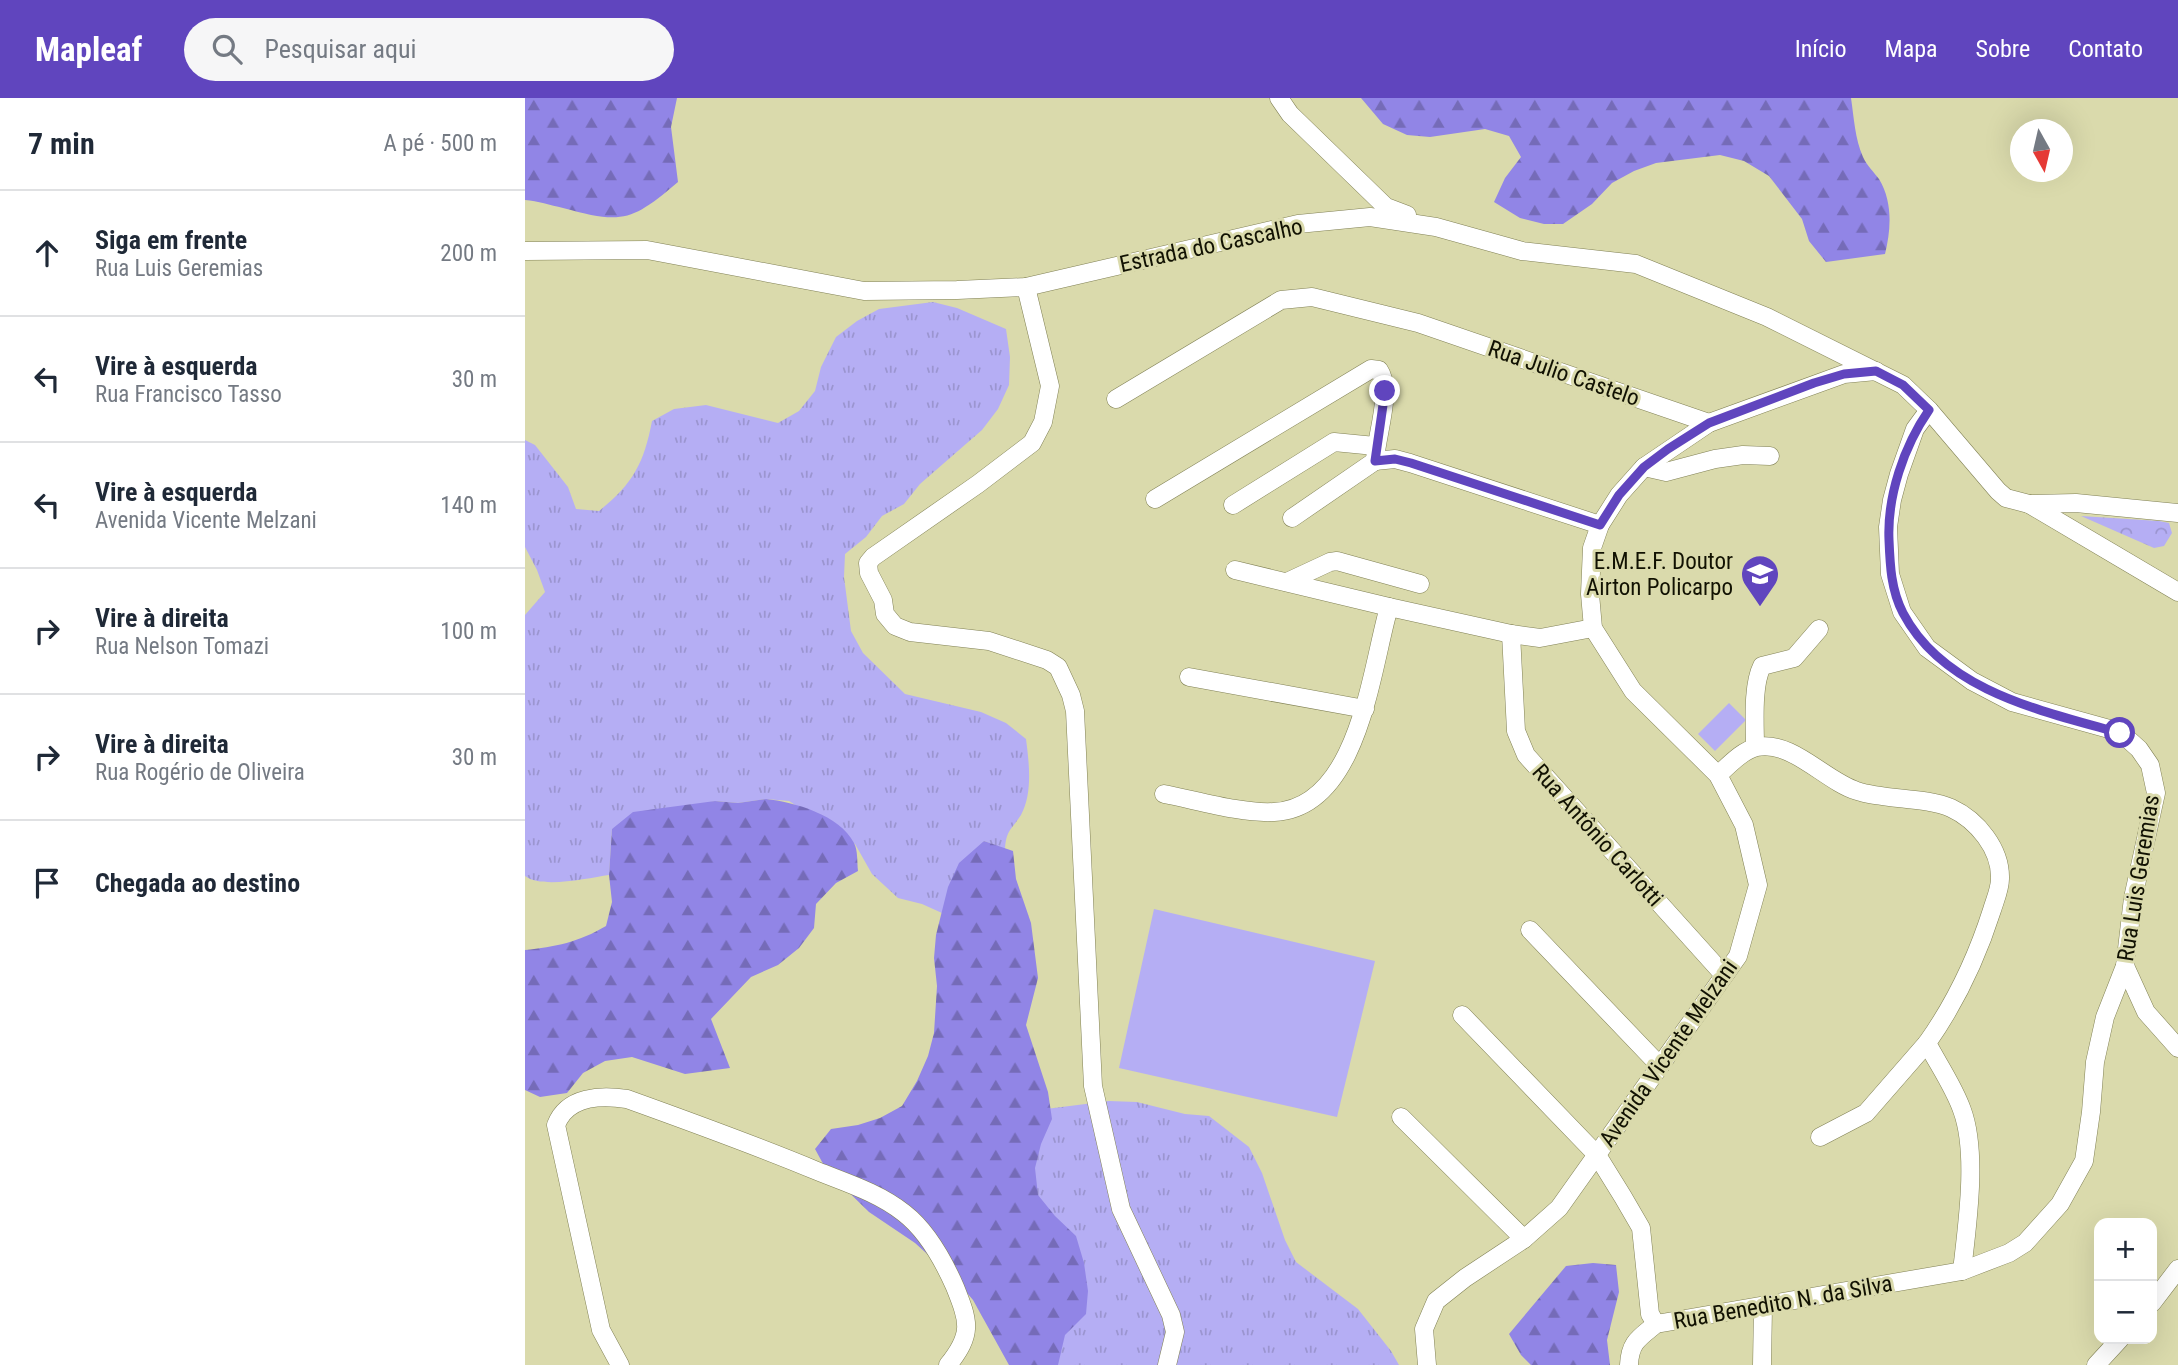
<!DOCTYPE html>
<html lang="pt">
<meta charset="utf-8">
<style>
:root{--surface:#fff;--page:#f6f6f7;--text:#1f2937;--muted:#747a83;--line:#e0e1e3;--accent:#6045be}
body{margin:0;font-family:"Roboto Condensed",sans-serif;background:var(--page);color:var(--text)}
.controls{position:absolute;right:21px;bottom:21px;display:grid;overflow:hidden;border-radius:14px;box-shadow:0 7px 28px #0002}
.controls button{width:63px;height:63px;display:grid;place-items:center;padding:0;border:0;border-bottom:2px solid var(--line);background:var(--surface);color:var(--text);font:35px sans-serif}
.compass{position:absolute;left:1485px;top:21px;width:63px;height:63px;border-radius:50%;background:var(--surface);box-shadow:0 7px 28px #0002;rotate:172deg}
.stop{position:absolute;width:21px;height:21px;margin:-16px;border:5px solid #6045be;border-radius:50%;background:#fff}
.stop.end{background:#6045be;border-color:#fff;box-shadow:0 2px 7px #0008}
.list{margin:0;padding:0;list-style:none}
h2{display:flex;justify-content:space-between;align-items:center;height:91px;margin:0;padding:0 28px;font-size:30px}
h2 small{font-size:23px;font-weight:400;color:var(--muted)}
.list li{display:grid;grid-template-columns:46px 1fr auto;gap:21px;align-items:center;box-sizing:border-box;height:126px;padding:0 28px;border-top:2px solid var(--line)}
.list b{display:block;font-size:26px;white-space:nowrap}
.list p{margin:0;font-size:23px;white-space:nowrap;color:var(--muted)}
.list em{font-size:23px;font-style:normal;color:var(--muted)}
.icon{flex:none;width:38px;height:38px;fill:none;stroke:currentColor;stroke-width:2;stroke-linecap:round;stroke-linejoin:round}
.map{position:relative;flex:none;width:1653px;height:1267px;overflow:hidden}
header{display:flex;align-items:center;gap:42px;box-sizing:border-box;height:98px;padding:0 35px;background:var(--accent);color:#fff}
header strong{font-size:33px}
nav{display:flex;gap:38px;margin-inline-start:auto;font-size:24px}
.search{width:490px;height:63px;background:var(--page);display:flex;align-items:center;gap:18px;box-sizing:border-box;padding:0 24px;border-radius:38px;color:var(--muted);font-size:26px}
main{display:flex}
aside{flex:1;background:var(--surface)}
.map>svg:first-child{display:block}
.grass{fill:url(#grass-tufts)}
.forest{fill:url(#forest-firs)}
.park{fill:url(#park-crowns)}
.garden{fill:#b5aef4}
.lines{fill:none;stroke-linecap:round;stroke-linejoin:round}
.minor-casing{stroke:#818155;stroke-width:19}
.minor{stroke:#fff;stroke-width:18}
.route{stroke:#6045be;stroke-width:9}
.labels{text-anchor:middle;stroke-width:6;stroke-linejoin:round;paint-order:stroke}
.street-label{font-size:23px;fill:#111102;stroke:#dadaac}
.poi-label{font-size:23px;fill:#111102;stroke:#dadaac;text-anchor:end}
</style>
<header>
<strong>Mapleaf</strong>
<div class="search"><svg class="icon" aria-label="search" viewBox="0 0 24 24"><circle cx="10" cy="10" r="6"/><path d="M15 15l6 6"/></svg>Pesquisar aqui</div>
<nav><a>Início</a><a>Mapa</a><a>Sobre</a><a>Contato</a></nav>
</header>
<main>
<aside>
<h2>7 min<small>A pé · 500 m</small></h2>
<ul class="list">
<li><svg class="icon" aria-label="ahead" viewBox="0 0 24 24"><path d="M12 20V5M6 11l6-6 6 6"/></svg><div><b>Siga em frente</b><p>Rua Luis Geremias</p></div><em>200 m</em></li>
<li><svg class="icon" aria-label="left" viewBox="0 0 24 24"><path d="M17 20v-9H6M10 6l-5 5 5 5"/></svg><div><b>Vire à esquerda</b><p>Rua Francisco Tasso</p></div><em>30 m</em></li>
<li><svg class="icon" aria-label="left" viewBox="0 0 24 24"><path d="M17 20v-9H6M10 6l-5 5 5 5"/></svg><div><b>Vire à esquerda</b><p>Avenida Vicente Melzani</p></div><em>140 m</em></li>
<li><svg class="icon" aria-label="right" viewBox="0 0 24 24"><path d="M7 20v-9h11M14 6l5 5-5 5"/></svg><div><b>Vire à direita</b><p>Rua Nelson Tomazi</p></div><em>100 m</em></li>
<li><svg class="icon" aria-label="right" viewBox="0 0 24 24"><path d="M7 20v-9h11M14 6l5 5-5 5"/></svg><div><b>Vire à direita</b><p>Rua Rogério de Oliveira</p></div><em>30 m</em></li>
<li><svg class="icon" aria-label="arrive" viewBox="0 0 24 24"><path d="M6 21V4h12l-3 4 3 4H6"/></svg><div><b>Chegada ao destino</b></div></li>
</ul>
</aside>
<div class="map">
<svg width="1653" height="1267" viewBox="0 0 1653 1267">
<defs>
<pattern id="grass-tufts" width="24" height="20" patternUnits="userSpaceOnUse" patternTransform="scale(1.75)"><rect width="24" height="20" fill="#b5aef4"/><path d="M3 7l-1-3M5 7V3M7 7l1-3M15 17l-1-3M17 17v-4M19 17l1-3" fill="none" stroke="#9b95d0"/></pattern>
<pattern id="forest-firs" width="22" height="20" patternUnits="userSpaceOnUse" patternTransform="scale(1.75)"><rect width="22" height="20" fill="#9185e6"/><path d="M5 1l3.5 6h-7zM16 11l3.5 6h-7z" fill="#756bb8"/></pattern>
<pattern id="park-crowns" width="20" height="18" patternUnits="userSpaceOnUse" patternTransform="scale(1.75)"><rect width="20" height="18" fill="#b5aef4"/><path d="M2 6a3 3 0 1 1 6 0M12 15a3 3 0 1 1 6 0" fill="none" stroke="#9b95d0"/></pattern>
</defs>
<rect width="100%" height="100%" fill="#dadaac"/>
<!-- grass -->
<g class="grass">
<path d="M 408,204 L 432,210 L 481,231 L 485,259 L 484,287 L 473,311 L 457,332 L 395,386 L 379,406 L 357,418 L 341,439 L 320,456 L 319,479 L 326,533 L 338,555 L 380,596 L 456,614 L 481,625 L 501,641 C 504,664 508,695 496,717 C 487,731 481,732 480,751 L 459,743 L 417,815 L 397,806 L 373,800 L 347,776 L 330,746 L 264,703 L 241,701 L 213,705 L 190,703 L 87,731 L 84,777 C 63,780 17,791 0,778 L 0,517 L 20,494 L 12,472 L 0,449 L 0,342 L 10,347 L 43,389 L 51,411 L 74,413 C 108,386 119,365 127,323 L 149,311 L 181,307 L 253,325 L 274,313 L 290,293 L 296,269 L 311,239 L 332,223 L 354,211 Z"/>
<path d="M 584,1003 L 612,1004 L 660,1016 L 684,1018 L 724,1049 L 737,1075 L 760,1142 L 771,1164 L 833,1211 L 866,1253 L 874,1267 L 527,1267 L 508,1095 L 511,1044 L 521,1011 Z"/>
</g>
<!-- forest -->
<g class="forest">
<path d="M 0,0 L 152,0 L 146,29 L 153,84 C 106,124 97,126 38,110 C 25,107 13,103 0,102 Z"/>
<path d="M 836,0 L 1326,0 C 1329,20 1330,41 1338,59 C 1342,68 1349,74 1354,81 C 1368,104 1366,132 1360,156 L 1301,164 L 1284,143 L 1277,121 L 1244,78 L 1219,63 L 1195,57 L 1131,65 L 1109,73 L 1087,85 L 1067,106 L 1038,126 L 1019,126 L 995,120 L 969,104 L 980,80 L 996,59 L 984,38 L 960,31 L 905,39 L 882,37 L 858,26 Z"/>
<path d="M 241,701 C 269,704 315,717 329,745 C 333,752 332,765 333,773 L 311,785 L 291,806 L 289,830 L 274,850 L 253,867 L 226,879 L 186,921 L 205,970 L 160,976 L 107,959 L 80,963 L 58,975 L 42,995 L 15,999 L 0,992 L 0,852 C 30,849 54,844 81,828 L 87,804 L 84,777 L 87,731 L 108,714 L 190,703 L 213,705 Z"/>
<path d="M 459,743 L 488,753 L 491,781 L 506,825 L 513,880 L 501,927 L 523,994 L 527,1021 L 516,1046 L 510,1070 L 513,1097 L 530,1118 L 551,1138 L 559,1165 L 563,1193 L 561,1216 L 540,1237 L 533,1267 L 484,1267 L 448,1202 L 431,1182 L 390,1145 L 344,1114 L 302,1073 L 290,1051 L 306,1031 L 333,1027 L 355,1020 L 377,1008 L 392,983 L 403,958 L 409,935 L 412,888 L 409,860 L 411,837 L 423,789 L 434,765 Z"/>
<path d="M 1068,1165 L 1091,1167 L 1094,1194 L 1082,1242 L 1085,1267 L 1006,1267 L 996,1257 L 984,1236 L 1041,1168 Z"/>
</g>
<!-- park -->
<path class="park" d="M 1556,418 L 1634,423 L 1644,425 L 1647,435 L 1639,448 L 1629,450 Z"/>
<!-- garden -->
<g class="garden">
<path d="M 1204,605 L 1221,622 L 1190,653 L 1173,636 Z"/>
<path d="M 629,811 L 850,863 L 812,1019 L 594,970 Z"/>
</g>
<g class="lines">
<defs>
<g id="minor">
<path d="M 754,0 L 765,16 L 861,109 L 882,117"/>
<path d="M 0,153 L 122,152 L 339,193 L 432,192 L 501,189 L 773,126 L 845,119 L 911,129 L 997,153 L 1111,166 L 1242,219 L 1378,287 L 1404,312 L 1473,393 L 1481,400 L 1504,406 L 1653,494"/>
<path d="M 501,189 L 525,288 L 518,324 L 507,345 L 453,386 L 348,459 L 343,465 L 344,475 L 358,502 L 360,516 L 370,528 L 385,534 L 464,543 L 522,562 L 533,569 L 546,597 L 550,613 L 568,988 L 596,1111 L 646,1217 L 650,1234 L 642,1267"/>
<path d="M 591,301 L 756,202 L 787,199 L 893,225 L 1184,325"/>
<path d="M 850,363 L 870,361 L 885,365 L 1075,427"/>
<path d="M 1119,369 L 1141,374 L 1190,361 L 1218,357 L 1245,358"/>
<path d="M 630,401 L 846,271 L 854,272 C 868,292 851,338 850,363"/>
<path d="M 1504,406 L 1551,405 L 1653,415"/>
<path d="M 708,407 L 809,344 L 850,348"/>
<path d="M 767,420 L 850,363"/>
<path d="M 710,472 L 864,509"/>
<path d="M 762,484 L 805,464 L 812,463 L 895,486"/>
<path d="M 986,536 L 991,633 L 1001,657 L 1199,877"/>
<path d="M 664,579 L 840,611"/>
<path d="M 1230,649 C 1230,626 1227,588 1237,568 L 1269,560 L 1294,531"/>
<path d="M 1193,677 C 1204,667 1218,652 1232,649 C 1267,642 1300,683 1332,693 C 1359,702 1401,699 1426,710 C 1452,722 1476,751 1475,781 C 1475,791 1470,802 1467,812 C 1452,859 1431,904 1402,945 C 1413,966 1429,989 1437,1012 C 1453,1055 1442,1128 1437,1173"/>
<path d="M 639,696 C 671,702 717,716 749,714 C 834,710 846,571 864,509 L 986,536 L 1015,540 L 1068,530"/>
<path d="M 1005,832 L 1135,968"/>
<path d="M 1600,868 L 1621,914 L 1653,950"/>
<path d="M 937,917 L 1072,1057 L 1098,1099 L 1116,1130 L 1125,1216 L 1131,1226"/>
<path d="M 876,1019 L 999,1141"/>
<path d="M 1295,1039 L 1341,1015 L 1402,945"/>
<path d="M 1627,1205 L 1653,1171"/>
<path d="M 95,1267 L 76,1232 L 31,1027 C 42,998 76,997 102,1001 C 166,1024 230,1047 292,1073 C 322,1085 354,1095 379,1115 C 401,1132 419,1164 430,1189 C 444,1224 448,1236 423,1267"/>
<path d="M 902,1267 L 899,1231 L 911,1203 L 940,1180 L 999,1141 L 1034,1110 L 1213,858 L 1233,787 L 1219,727 L 1193,677 L 1108,593 L 1068,530 L 1065,496 L 1067,450 L 1075,427 L 1094,397 L 1119,369 L 1184,325 L 1319,276 L 1351,273"/>
<path d="M 1104,1267 C 1105,1244 1114,1240 1131,1226 L 1437,1173 L 1484,1155 L 1500,1145 L 1535,1106 L 1559,1063 L 1566,1014 L 1570,964 L 1580,919 L 1600,868 L 1608,800 L 1631,695 L 1625,667 L 1614,651 L 1595,634 L 1487,604 L 1447,583 L 1402,550 L 1377,514 L 1365,476 L 1363,429 L 1367,402 L 1374,376 L 1390,331 L 1404,312"/>
<path d="M 1237,1267 L 1238,1209"/>
<path d="M 1571,1267 L 1595,1241"/>
</g>
</defs>
<!-- minor casing -->
<use href="#minor" class="minor-casing"/>
<!-- minor -->
<use href="#minor" class="minor"/>
</g>
<g class="lines">
<!-- route -->
<path class="route" d="M 860,293 L 850,363 L 870,361 L 886,365 L 1075,427 L 1094,397 L 1119,369 L 1143,351 L 1184,325 L 1289,285 L 1319,276 L 1351,273 L 1378,287 L 1404,312 C 1379,348 1362,398 1364,442 C 1365,467 1366,492 1378,515 C 1419,593 1517,613 1595,635"/>
</g>
<!-- icons -->
<defs>
<symbol id="school-pin" viewBox="-11 -11 22 30"><path d="M0 17L-7.5 6A9.5 9.5 0 1 1 7.5 6Z" fill="#6045be" stroke="#dadaac"/><path d="M0-5L7-2L0 1L-7-2ZM-4 1L0 2.5L4 1V4Q0 6-4 4Z" fill="#fff"/></symbol>
</defs>
<g fill-rule="evenodd">
<use href="#school-pin" x="1213" y="454" width="44" height="60"/>
</g>
<g class="labels">
<!-- street labels -->
<g class="street-label">
<text transform="translate(686 147) rotate(-12)" y="8">Estrada do Cascalho</text>
<text transform="translate(1039 275) rotate(19)" y="8">Rua Julio Castelo</text>
<text transform="translate(1073 737) rotate(48)" y="8">Rua Antônio Carlotti</text>
<text transform="translate(1613 780) rotate(-81)" y="8">Rua Luis Geremias</text>
<text transform="translate(1143 955) rotate(-55)" y="8">Avenida Vicente Melzani</text>
<text transform="translate(1258 1204) rotate(-10)" y="8">Rua Benedito N. da Silva</text>
</g>
<!-- poi labels -->
<g class="poi-label">
<text x="1208" y="471">E.M.E.F. Doutor<tspan x="1208" dy="26">Airton Policarpo</tspan></text>
</g>
</g>
</svg>
<div class="controls">
<button>+</button>
<button>−</button>
</div>
<svg class="compass" viewBox="-18 -18 36 36"><path d="M0-13l5 13h-10z" fill="#e53935"/><path d="M0 13l5-13h-10z" fill="#747a83"/></svg>
<div class="stop" style="left:1595px;top:635px"></div>
<div class="stop end" style="left:860px;top:293px"></div>
</div>
</main>
